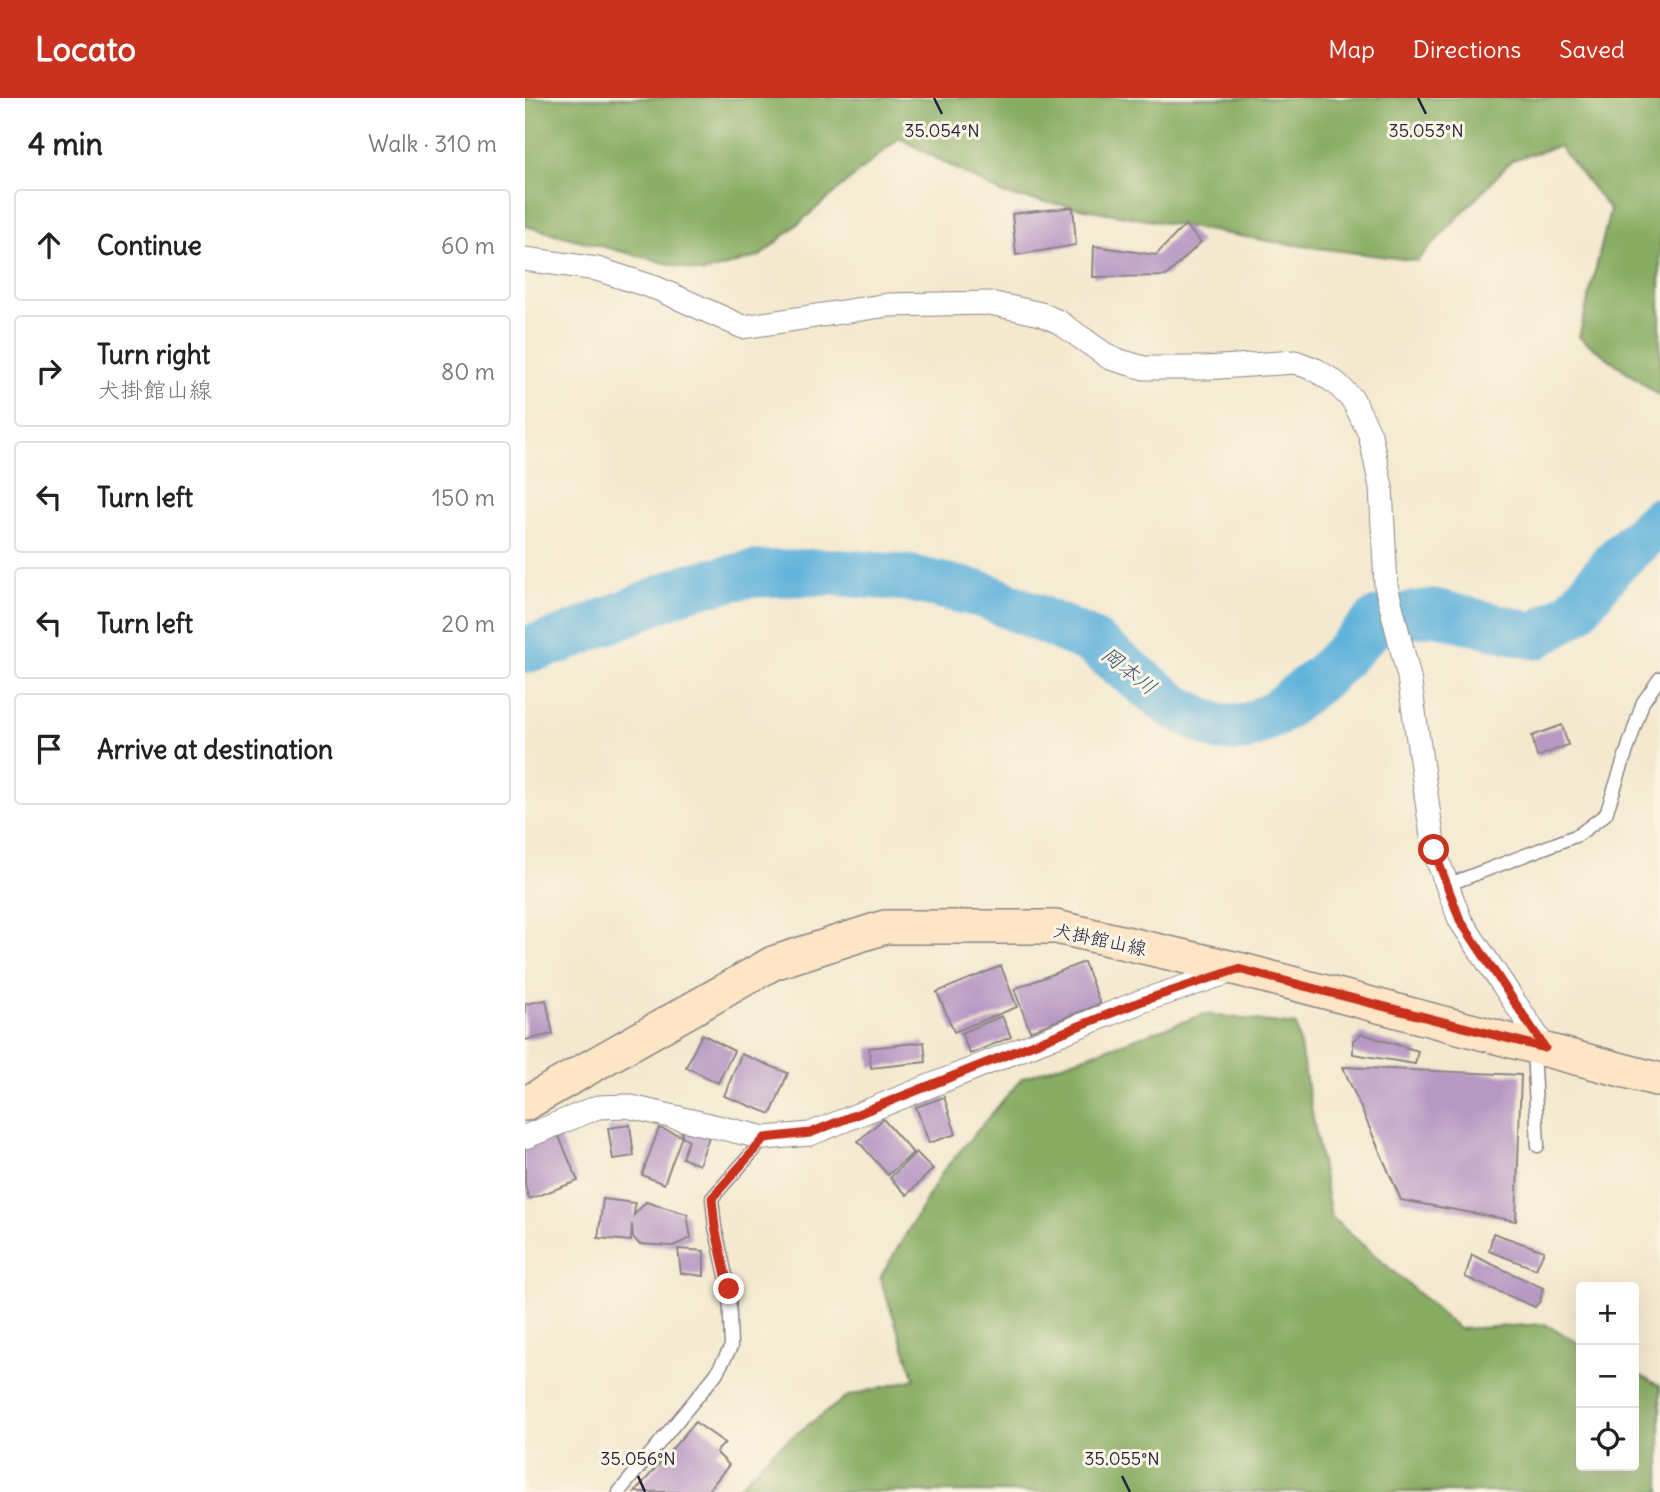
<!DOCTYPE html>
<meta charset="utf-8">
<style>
:root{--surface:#fff;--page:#f2f2f2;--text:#222;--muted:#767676;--line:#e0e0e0;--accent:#c8321e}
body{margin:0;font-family:Delius,"Klee One",sans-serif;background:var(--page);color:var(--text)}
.controls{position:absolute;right:21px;bottom:21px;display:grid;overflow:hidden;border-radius:7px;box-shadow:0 7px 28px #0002}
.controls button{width:63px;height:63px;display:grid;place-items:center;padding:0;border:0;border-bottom:2px solid var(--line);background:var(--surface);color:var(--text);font:35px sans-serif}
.stop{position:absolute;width:21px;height:21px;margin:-16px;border:5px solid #c8321e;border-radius:50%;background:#fff}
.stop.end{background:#c8321e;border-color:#fff;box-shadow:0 2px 7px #0008}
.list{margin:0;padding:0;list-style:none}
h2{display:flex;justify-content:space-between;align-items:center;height:91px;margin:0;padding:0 28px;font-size:30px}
h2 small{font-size:23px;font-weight:400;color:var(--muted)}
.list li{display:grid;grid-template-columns:46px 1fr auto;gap:21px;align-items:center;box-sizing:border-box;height:112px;margin:0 14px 14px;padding:0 14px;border:2px solid var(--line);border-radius:7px}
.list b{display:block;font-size:26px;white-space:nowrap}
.list p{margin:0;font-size:23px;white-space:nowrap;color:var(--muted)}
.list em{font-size:23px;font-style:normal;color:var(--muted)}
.icon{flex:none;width:38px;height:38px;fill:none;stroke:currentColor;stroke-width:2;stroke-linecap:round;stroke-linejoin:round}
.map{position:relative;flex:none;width:1135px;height:1394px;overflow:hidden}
header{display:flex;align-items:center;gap:42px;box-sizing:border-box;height:98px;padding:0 35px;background:var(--accent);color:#fff}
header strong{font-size:33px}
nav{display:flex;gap:38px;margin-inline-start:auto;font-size:24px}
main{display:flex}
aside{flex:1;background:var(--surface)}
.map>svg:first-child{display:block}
.forest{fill:#87ac62;stroke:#54674e;stroke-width:2}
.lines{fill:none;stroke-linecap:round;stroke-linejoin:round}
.river{stroke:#60b2db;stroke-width:47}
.building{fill:#b899c4}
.lane-casing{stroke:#8b8685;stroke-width:15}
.street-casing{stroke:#8b8685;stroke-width:25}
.secondary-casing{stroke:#8b8685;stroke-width:36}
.lane{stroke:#fff;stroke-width:12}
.street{stroke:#fff;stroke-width:23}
.secondary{stroke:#fde5c5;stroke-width:33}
.route{stroke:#c8321e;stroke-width:9}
.ticks{fill:none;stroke:#22223b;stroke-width:2.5}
.labels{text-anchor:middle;stroke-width:6;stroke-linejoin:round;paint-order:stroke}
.street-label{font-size:19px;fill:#22223b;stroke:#fcf5e5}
.water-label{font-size:21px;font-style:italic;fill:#385473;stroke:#fcf5e5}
.ticks-label{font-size:18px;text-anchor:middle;fill:#22223b;stroke:#fcf5e5;stroke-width:6;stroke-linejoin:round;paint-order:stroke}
</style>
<header>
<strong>Locato</strong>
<nav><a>Map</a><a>Directions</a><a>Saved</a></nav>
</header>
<main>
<aside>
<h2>4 min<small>Walk · 310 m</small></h2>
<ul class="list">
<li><svg class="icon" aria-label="ahead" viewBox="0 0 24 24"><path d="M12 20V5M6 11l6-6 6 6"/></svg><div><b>Continue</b></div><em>60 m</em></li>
<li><svg class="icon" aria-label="right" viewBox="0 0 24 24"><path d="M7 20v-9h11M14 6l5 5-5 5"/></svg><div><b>Turn right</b><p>犬掛館山線</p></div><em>80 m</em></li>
<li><svg class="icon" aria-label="left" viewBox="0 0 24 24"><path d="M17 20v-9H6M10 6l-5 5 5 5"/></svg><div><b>Turn left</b></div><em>150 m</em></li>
<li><svg class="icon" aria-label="left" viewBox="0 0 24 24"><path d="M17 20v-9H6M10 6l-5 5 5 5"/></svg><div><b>Turn left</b></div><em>20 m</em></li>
<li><svg class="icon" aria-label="arrive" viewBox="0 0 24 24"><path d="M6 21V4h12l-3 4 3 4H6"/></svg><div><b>Arrive at destination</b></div></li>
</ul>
</aside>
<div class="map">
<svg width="1135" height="1394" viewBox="0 0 1135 1394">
<rect width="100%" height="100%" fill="#fcf5e5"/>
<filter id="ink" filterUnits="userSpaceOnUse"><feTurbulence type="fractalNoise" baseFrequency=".0143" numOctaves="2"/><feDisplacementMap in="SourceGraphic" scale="14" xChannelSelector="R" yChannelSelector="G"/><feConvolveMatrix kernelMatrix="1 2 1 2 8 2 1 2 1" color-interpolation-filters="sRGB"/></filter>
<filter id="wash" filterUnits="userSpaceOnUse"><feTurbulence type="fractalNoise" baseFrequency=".00686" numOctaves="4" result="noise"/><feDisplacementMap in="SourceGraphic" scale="28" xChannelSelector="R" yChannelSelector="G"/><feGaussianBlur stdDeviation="1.57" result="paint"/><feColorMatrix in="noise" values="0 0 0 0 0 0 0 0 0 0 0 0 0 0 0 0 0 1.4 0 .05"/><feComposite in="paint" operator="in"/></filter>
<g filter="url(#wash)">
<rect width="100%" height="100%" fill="#f4e9cf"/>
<!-- forest -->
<g class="forest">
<path d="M 0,0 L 1135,0 L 1135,298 L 1054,239 L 1085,112 L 1034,48 L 987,62 L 892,163 L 755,145 L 480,97 L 374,40 L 235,158 L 178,175 L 0,128 Z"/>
<path d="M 680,916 L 771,927 L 806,1119 L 934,1231 L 1020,1226 L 1056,1246 L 1056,1368 L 1109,1368 L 1109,1274 L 1135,1288 L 1135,1394 L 209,1394 L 249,1352 L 323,1298 L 390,1281 L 355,1180 L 418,1073 L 497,980 Z"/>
</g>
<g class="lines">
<!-- river -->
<path class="river" d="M 0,552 L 36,542 L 166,488 L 227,476 L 305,474 L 382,480 L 459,497 L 566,543 L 650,609 L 693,630 L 719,630 L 750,616 L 799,577 L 853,522 L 909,514 L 1010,538 L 1049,514 L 1089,465 L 1135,422"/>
</g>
<g id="blocks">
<!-- building -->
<g class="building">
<path d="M 548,109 L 551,147 L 491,157 L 487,116 Z"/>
<path d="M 660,127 L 676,144 L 641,178 L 568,179 L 569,148 L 631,157 Z"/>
<path d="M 1037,627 L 1043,647 L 1012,659 L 1007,638 Z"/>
<path d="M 559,864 L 575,906 L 505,933 L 489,891 Z"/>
<path d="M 476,868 L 492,909 L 429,934 L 412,894 Z"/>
<path d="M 21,902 L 28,936 L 0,942 L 0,906 Z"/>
<path d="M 477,918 L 486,939 L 445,956 L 436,935 Z"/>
<path d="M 177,936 L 209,953 L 193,985 L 161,969 Z"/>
<path d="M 837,936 L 893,953 L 890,966 L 828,956 L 828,942 Z"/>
<path d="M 399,944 L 401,964 L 346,970 L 344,950 Z"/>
<path d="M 216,956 L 263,975 L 246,1016 L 199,998 Z"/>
<path d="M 818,969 L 996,977 L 991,1123 L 876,1102 Z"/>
<path d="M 419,999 L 431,1036 L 404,1045 L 391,1009 Z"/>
<path d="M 358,1021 L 388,1055 L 363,1077 L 333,1043 Z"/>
<path d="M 157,1026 L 185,1036 L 174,1067 L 157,1060 L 164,1042 L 157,1038 Z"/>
<path d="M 105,1027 L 109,1058 L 88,1061 L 83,1030 Z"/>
<path d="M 134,1030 L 157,1038 L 139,1086 L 117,1077 Z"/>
<path d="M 32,1034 L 53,1083 L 4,1101 L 0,1087 L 0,1046 Z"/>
<path d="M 391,1054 L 408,1071 L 382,1097 L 365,1080 Z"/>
<path d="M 78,1101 L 110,1105 L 109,1117 L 121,1104 L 162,1116 L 166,1140 L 148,1148 L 114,1146 L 108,1139 L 107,1126 L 106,1143 L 73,1140 Z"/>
<path d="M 968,1135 L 1019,1153 L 1011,1171 L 964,1153 Z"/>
<path d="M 153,1151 L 179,1153 L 179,1178 L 156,1175 Z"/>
<path d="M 947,1157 L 1018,1190 L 1015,1203 L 1010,1209 L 940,1179 Z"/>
<path d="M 170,1324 L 200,1345 L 191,1354 L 204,1367 L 182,1394 L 110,1394 Z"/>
</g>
</g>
</g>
<g filter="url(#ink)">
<use href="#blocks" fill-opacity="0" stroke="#8b8685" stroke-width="2"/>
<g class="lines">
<defs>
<g id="lane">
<path d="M 922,787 L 1053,737 L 1081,716 L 1118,604 L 1135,580"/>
<path d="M 1008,951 L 1013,1048"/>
<path d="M 94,1394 L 191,1276 L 206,1249 L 204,1191 L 190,1129 L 187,1100 L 240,1040"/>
</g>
<g id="street">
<path d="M 0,161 L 72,171 L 131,190 L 218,229 L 363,207 L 465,205 L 516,216 L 534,224 L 585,260 L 619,270 L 680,270 L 770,264 L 791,272 L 811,285 L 828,302 L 845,336 L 856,389 L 861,488 L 884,579 L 909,752 L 935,822 L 1020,950"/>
<path d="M 0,1039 L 73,1009 L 102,1008 L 240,1040 L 285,1036 L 617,903 L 710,872"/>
</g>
<path id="secondary" d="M 0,1006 L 248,865 L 360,829 L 531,829 L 713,871 L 1135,982"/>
</defs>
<!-- lane casing -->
<use href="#lane" class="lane-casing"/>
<!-- street casing -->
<use href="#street" class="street-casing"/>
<!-- secondary casing -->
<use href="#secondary" class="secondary-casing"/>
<!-- lane -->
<use href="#lane" class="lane"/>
<!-- street -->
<use href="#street" class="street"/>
<!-- secondary -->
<use href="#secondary" class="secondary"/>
</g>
</g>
<g class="lines" filter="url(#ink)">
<!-- route -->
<path class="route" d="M 204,1191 L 190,1129 L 187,1100 L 240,1040 L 285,1035 L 617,903 L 713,871 L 1020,950 L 935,822 L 909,752"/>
</g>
<!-- ticks -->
<path class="ticks" d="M 409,0 L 417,16M 893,0 L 901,16M 113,1378 L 120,1394M 597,1378 L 605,1394"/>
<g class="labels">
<!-- street labels -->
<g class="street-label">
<text transform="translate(575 841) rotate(12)" y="7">犬掛館山線</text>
</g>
<!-- water labels -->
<g class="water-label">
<text transform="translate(604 573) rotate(38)" y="7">岡本川</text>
</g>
</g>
<g class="ticks-label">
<text x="417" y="39">35.054°N</text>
<text x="901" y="39">35.053°N</text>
<text x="113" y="1367">35.056°N</text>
<text x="597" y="1367">35.055°N</text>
</g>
</svg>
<div class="controls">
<button>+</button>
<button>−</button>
<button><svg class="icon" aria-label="locate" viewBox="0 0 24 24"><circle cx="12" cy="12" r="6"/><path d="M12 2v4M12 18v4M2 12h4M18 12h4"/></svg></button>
</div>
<div class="stop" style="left:909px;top:752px"></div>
<div class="stop end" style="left:204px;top:1191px"></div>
</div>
</main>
